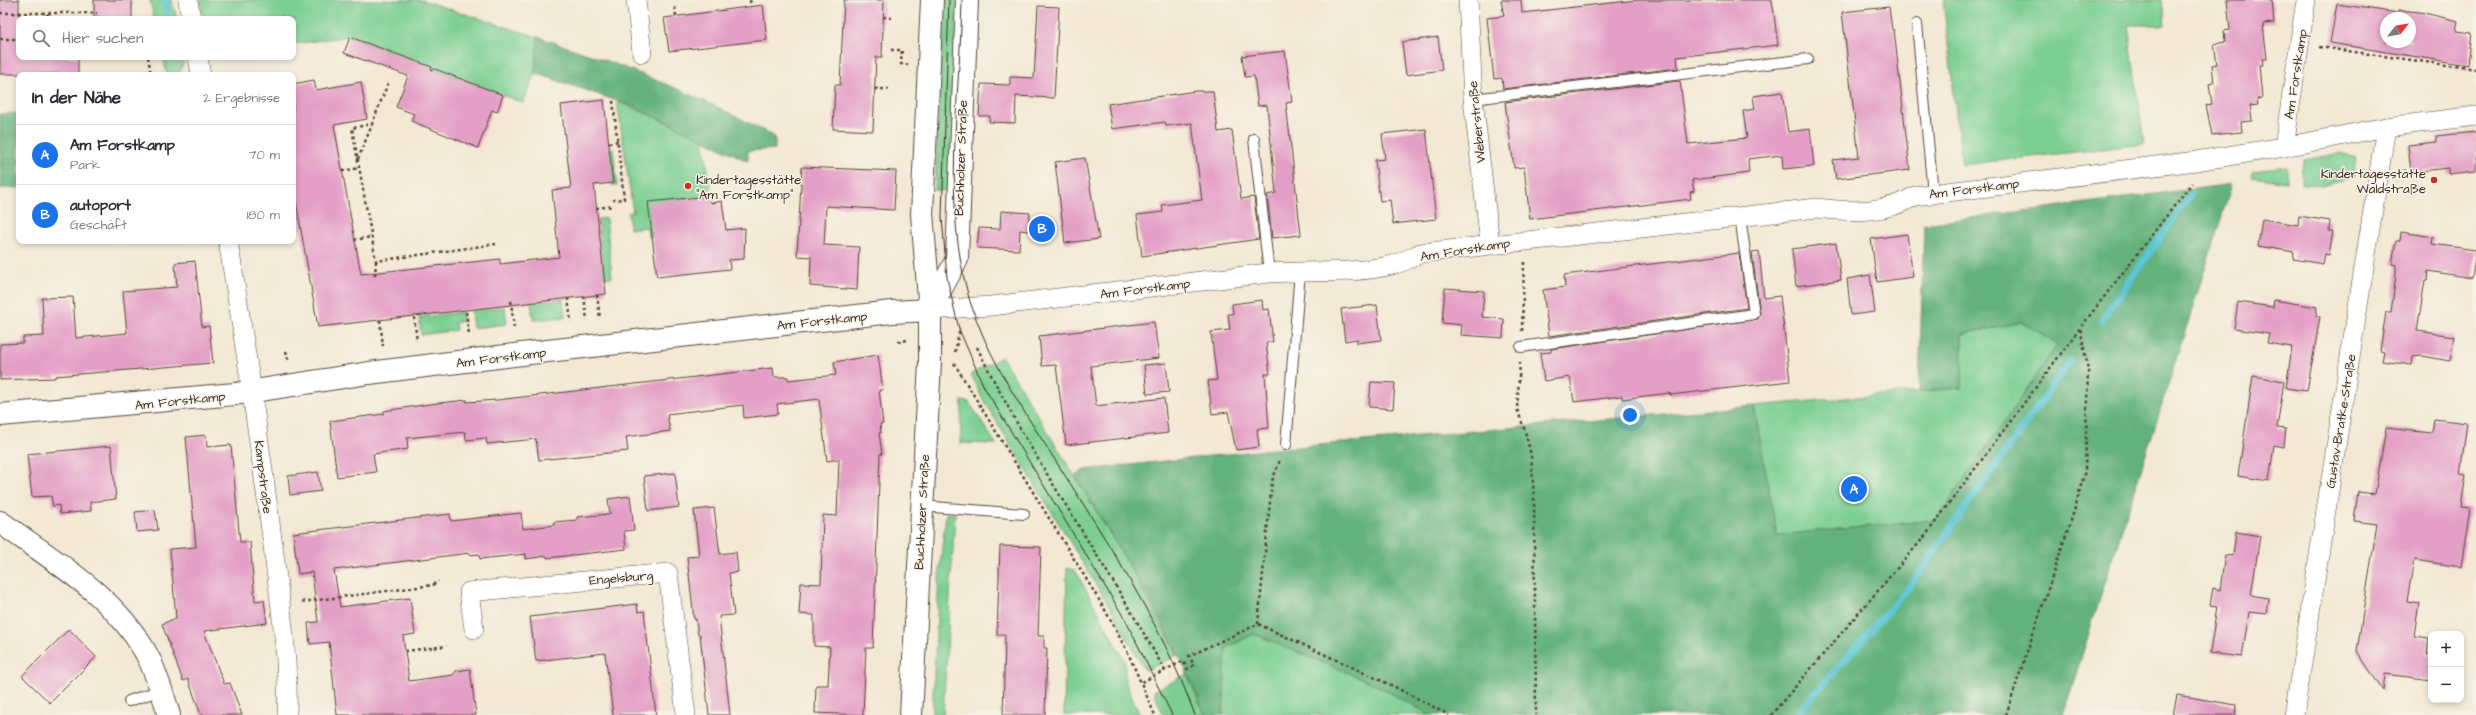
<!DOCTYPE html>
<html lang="de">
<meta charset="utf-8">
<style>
:root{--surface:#fff;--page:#f7f7f7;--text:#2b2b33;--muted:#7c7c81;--line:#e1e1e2;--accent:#1a73e8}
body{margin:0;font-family:"Architects Daughter",sans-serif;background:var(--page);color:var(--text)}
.controls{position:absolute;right:12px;bottom:12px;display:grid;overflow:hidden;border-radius:8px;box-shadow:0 2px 6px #0003}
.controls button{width:36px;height:36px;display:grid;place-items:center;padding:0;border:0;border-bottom:1px solid var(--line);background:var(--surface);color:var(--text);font:20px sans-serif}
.compass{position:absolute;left:2380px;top:12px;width:36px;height:36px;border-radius:50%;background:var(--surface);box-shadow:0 2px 6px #0003;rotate:59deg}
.you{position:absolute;left:1630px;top:415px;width:14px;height:14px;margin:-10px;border:3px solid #fff;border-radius:50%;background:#1a73e8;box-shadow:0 0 0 6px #1a73e833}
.badge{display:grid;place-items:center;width:26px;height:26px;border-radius:50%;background:var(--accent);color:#fff;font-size:13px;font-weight:700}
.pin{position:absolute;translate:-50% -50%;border:2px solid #fff;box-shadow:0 1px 4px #0006}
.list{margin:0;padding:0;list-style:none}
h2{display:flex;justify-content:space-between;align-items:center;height:52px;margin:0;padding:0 16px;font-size:17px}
h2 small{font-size:13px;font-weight:400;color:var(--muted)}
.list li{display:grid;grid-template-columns:26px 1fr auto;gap:12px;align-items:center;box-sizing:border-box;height:60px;padding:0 16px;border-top:1px solid var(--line)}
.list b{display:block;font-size:15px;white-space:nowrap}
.list p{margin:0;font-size:13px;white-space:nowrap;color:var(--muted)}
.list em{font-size:13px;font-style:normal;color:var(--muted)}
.icon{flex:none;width:22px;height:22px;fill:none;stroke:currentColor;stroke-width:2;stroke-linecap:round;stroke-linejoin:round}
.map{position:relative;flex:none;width:2476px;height:715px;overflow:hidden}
.search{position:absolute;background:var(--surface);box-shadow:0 2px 6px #0003;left:16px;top:16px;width:280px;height:44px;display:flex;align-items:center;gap:10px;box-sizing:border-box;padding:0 14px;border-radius:8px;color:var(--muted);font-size:15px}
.panel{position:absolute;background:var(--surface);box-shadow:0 2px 6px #0003;left:16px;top:72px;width:280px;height:172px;border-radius:8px}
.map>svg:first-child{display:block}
.green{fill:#7bcf92;stroke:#5b7c58}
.forest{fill:#64b27c;stroke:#506e4d}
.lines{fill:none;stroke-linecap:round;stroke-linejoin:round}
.stream{stroke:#5bc6d4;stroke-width:7}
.building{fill:#e49fc6;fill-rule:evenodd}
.service-casing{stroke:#574639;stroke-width:12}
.minor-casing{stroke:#574639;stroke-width:20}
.tertiary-casing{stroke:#574639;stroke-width:24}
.secondary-casing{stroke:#574639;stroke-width:24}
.path{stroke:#574639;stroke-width:2.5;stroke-dasharray:3 3;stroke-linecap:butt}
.service{stroke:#fff;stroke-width:10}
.minor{stroke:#fff;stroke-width:19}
.tertiary{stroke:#fff;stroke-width:22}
.secondary{stroke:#fff;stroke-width:22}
.tram{stroke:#3b2a1e;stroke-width:1}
.poi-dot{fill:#c8321e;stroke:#f7f3e8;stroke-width:1.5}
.labels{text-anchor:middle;stroke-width:3;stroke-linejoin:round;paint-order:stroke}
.street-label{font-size:13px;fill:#3b2a1e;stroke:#f7f3e8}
.poi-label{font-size:13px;fill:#3b2a1e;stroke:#f7f3e8;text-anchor:end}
</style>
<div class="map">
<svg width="2476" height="715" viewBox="0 0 2476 715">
<rect width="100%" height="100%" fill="#f7f3e8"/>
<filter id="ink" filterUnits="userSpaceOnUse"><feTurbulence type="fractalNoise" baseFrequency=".025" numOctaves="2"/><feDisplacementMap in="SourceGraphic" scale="8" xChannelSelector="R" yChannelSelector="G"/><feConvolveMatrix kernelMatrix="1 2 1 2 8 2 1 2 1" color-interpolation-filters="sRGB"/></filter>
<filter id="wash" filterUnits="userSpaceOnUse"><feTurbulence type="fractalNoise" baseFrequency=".012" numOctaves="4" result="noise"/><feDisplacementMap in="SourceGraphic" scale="16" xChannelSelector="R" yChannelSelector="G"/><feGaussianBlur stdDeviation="0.9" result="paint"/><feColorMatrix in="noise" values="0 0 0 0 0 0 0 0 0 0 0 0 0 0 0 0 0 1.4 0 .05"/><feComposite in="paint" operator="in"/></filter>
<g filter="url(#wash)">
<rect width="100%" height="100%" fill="#f3e8d3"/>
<!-- green -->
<g class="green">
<path d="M 150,0 L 172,0 L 177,19 L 154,19 Z"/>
<path d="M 200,0 L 421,0 L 538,37 L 535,73 L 523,103 L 350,36 L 293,44 L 293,19 L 203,19 Z"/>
<path d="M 943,0 L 957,0 L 949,191 L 935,190 Z"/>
<path d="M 1943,0 L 2162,0 L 2165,25 L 2128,25 L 2144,144 L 1962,165 Z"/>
<path d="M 163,57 L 185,57 L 179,75 L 167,75 Z"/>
<path d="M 617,101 L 703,138 L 713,202 L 649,210 L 652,236 L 648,237 L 647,227 L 630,229 L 628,213 L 633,212 Z"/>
<path d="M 613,148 L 617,185 L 611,185 L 613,183 L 609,149 Z"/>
<path d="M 2341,153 L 2356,158 L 2353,177 L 2322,186 L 2302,183 L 2303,160 Z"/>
<path d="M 2287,167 L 2287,182 L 2251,177 L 2252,171 Z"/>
<path d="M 606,218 L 612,277 L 604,278 L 598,219 Z"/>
<path d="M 563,299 L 565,317 L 533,320 L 531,302 Z"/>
<path d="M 505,307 L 507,324 L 473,328 L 471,311 Z"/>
<path d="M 462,312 L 463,321 L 455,322 L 456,330 L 421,335 L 419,317 Z"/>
<path d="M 2022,322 L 2058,344 L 1936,520 L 1777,535 L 1754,406 L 1962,388 L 1962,334 Z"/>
<path d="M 1002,357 L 1124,557 L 1178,655 L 1145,671 L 1114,614 L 981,396 L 971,374 Z"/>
<path d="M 962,401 L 969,402 L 996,444 L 960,443 Z"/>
<path d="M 946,513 L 955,514 L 943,715 L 932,715 L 939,576 Z"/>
<path d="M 1067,568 L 1075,570 L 1125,661 L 1125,681 L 1140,715 L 1064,715 Z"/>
<path d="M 1254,634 L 1368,681 L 1431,715 L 1223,715 L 1226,648 Z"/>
<path d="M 1187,674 L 1205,715 L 1163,715 L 1154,691 Z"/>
</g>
<!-- forest -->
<g class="forest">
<path d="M 538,37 C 620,64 700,95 775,137 L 775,149 L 748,151 L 748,161 L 635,107 L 535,73 Z"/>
<path d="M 19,113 L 19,188 L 0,188 L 0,114 Z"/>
<path d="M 2232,184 L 2063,715 L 1431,715 L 1368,681 L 1254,634 L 1226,648 L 1223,715 L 1205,715 C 1172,630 1122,553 1075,476 L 1084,470 L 1274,449 L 1754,406 L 1777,535 L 1936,520 L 2058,344 L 2022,322 L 1962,334 L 1962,388 L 1919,391 L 1924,224 Z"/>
</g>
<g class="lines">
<!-- stream -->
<g class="stream">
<path d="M 165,0 L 168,19"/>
<path d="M 176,57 L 177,59"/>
<path d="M 2101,321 L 2191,194"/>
<path d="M 1796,715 L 1909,587 L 2070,361"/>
</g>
</g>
<g id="blocks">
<!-- building -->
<g class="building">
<path d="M 0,0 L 19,0 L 19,57 L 78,57 L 78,74 L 0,74 Z"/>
<rect x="94" y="0" width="38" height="19"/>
<path d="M 844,0 L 884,0 L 882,57 L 876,57 L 873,131 L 833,129 L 835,85 L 840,85 Z"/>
<path d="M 1501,0 L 1521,0 L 1522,13 L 1637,0 L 1772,0 L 1778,45 L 1677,57 L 1678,68 L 1503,89 L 1502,78 L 1494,79 L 1487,18 L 1504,16 Z"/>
<path d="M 2227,0 L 2272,0 L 2274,23 L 2263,24 L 2267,59 L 2262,59 L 2263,65 L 2259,65 L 2262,98 L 2257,99 L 2258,105 L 2250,106 L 2252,121 L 2241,122 L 2242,132 L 2212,135 L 2206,105 L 2212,104 L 2209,84 L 2214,83 L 2212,65 L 2217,64 L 2214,44 L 2225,42 L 2224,31 L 2230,30 Z"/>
<path d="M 2337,4 L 2398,13 L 2399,10 L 2420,12 L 2458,21 L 2456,31 L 2472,33 L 2468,65 L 2330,43 ZM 2386,18 L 2410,18 L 2410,42 L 2386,42 Z"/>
<path d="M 763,5 L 767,40 L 669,51 L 664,18 Z"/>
<path d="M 1038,6 L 1059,7 L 1054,98 L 1016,96 L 1015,123 L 989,122 L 990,116 L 979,116 L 981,84 L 1010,85 L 1010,77 L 1034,78 Z"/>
<path d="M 1889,7 L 1892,30 L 1894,30 L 1910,170 L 1836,179 L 1833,160 L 1859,157 L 1842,12 Z"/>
<path d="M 350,37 L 432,67 L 431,70 L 435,69 L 503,95 L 497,112 L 492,110 L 478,148 L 411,121 L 414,114 L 396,107 L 408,76 L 344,53 Z"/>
<path d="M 1438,37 L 1442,70 L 1406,75 L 1402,42 Z"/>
<path d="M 1285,51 L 1292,102 L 1286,103 L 1301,235 L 1272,238 L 1267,195 L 1276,193 L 1267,105 L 1258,106 L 1254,76 L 1245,77 L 1242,56 Z"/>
<path d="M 314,80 L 316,90 L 361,82 L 367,119 L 334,125 L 361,274 L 500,259 L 500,264 L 559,257 L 552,190 L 571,188 L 561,105 L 604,100 L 613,183 L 594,185 L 606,294 L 318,327 L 293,184 L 293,84 Z"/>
<path d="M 1680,81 L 1688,144 L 1747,138 L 1743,111 L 1755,109 L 1753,96 L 1782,92 L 1788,132 L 1810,129 L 1814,166 L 1783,169 L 1782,155 L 1748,159 L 1749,173 L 1692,180 L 1694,191 L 1690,192 L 1691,199 L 1530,219 L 1524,167 L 1514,168 L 1505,102 Z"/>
<path d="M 1196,91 L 1213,91 L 1218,132 L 1232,130 L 1241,199 L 1254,197 L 1259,239 L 1142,256 L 1137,215 L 1163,212 L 1162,205 L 1202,200 L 1192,123 L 1166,126 L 1165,122 L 1112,129 L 1108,104 Z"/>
<path d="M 1426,129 L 1436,219 L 1393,224 L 1390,200 L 1380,201 L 1375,160 L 1385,159 L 1382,134 Z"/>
<path d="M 2476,132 L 2476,171 L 2448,174 L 2448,168 L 2411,172 L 2408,145 L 2437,142 L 2436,136 Z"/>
<path d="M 1085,158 L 1099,239 L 1065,243 L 1055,162 Z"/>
<path d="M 802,167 L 896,171 L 894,210 L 826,206 L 824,245 L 859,247 L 857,290 L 810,286 L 811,257 L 797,256 Z"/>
<path d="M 710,196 L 711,203 L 722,201 L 726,230 L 745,228 L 744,259 L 729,260 L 730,269 L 657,277 L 648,202 Z"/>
<path d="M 1001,211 L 1030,213 L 1028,231 L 1020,230 L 1019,250 L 977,248 L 979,228 L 1000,229 Z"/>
<path d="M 2299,216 L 2330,221 L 2329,231 L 2333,231 L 2329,255 L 2325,254 L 2323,264 L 2293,259 L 2294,252 L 2258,246 L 2262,219 L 2298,225 Z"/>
<path d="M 2401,232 L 2433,237 L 2432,244 L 2476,250 L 2472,278 L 2428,271 L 2427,280 L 2425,280 L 2417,331 L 2454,336 L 2450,361 L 2421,356 L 2413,357 L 2412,365 L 2382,361 L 2384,352 L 2380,351 L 2386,312 L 2391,312 L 2396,275 L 2396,265 L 2392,264 L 2396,241 L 2400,241 Z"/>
<path d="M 1907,234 L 1913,277 L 1877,282 L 1871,239 Z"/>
<path d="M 1836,243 L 1841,280 L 1796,286 L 1792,249 Z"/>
<path d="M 1759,251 L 1764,298 L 1780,296 L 1790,381 L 1670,395 L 1670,393 L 1622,399 L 1622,396 L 1574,402 L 1570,377 L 1544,381 L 1540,353 L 1551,352 L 1551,349 L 1758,319 L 1760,313 L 1752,252 Z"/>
<path d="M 1739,253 L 1747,308 L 1549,336 L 1543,290 L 1565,287 L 1564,275 Z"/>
<path d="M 195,261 L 202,327 L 209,326 L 213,363 L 55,376 L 55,378 L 0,380 L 0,344 L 23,343 L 23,337 L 44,336 L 42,298 L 73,297 L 76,338 L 127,333 L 123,291 L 177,287 L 175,263 Z"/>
<path d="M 1870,275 L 1875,312 L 1851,315 L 1847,279 Z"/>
<path d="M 1445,288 L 1484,291 L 1482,317 L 1504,319 L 1503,338 L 1461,335 L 1462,325 L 1442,323 Z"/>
<path d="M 1262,300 L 1263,310 L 1269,309 L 1273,342 L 1266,343 L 1270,374 L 1265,374 L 1269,428 L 1257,429 L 1259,447 L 1236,450 L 1228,412 L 1212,414 L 1208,381 L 1217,380 L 1211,332 L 1230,330 L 1228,314 L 1233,314 L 1232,304 Z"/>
<path d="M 2274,300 L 2317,307 L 2316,316 L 2320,317 L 2307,391 L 2286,388 L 2292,347 L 2267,343 L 2269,334 L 2234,329 L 2238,302 L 2273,307 Z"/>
<path d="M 1377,305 L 1381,340 L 1357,343 L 1357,339 L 1345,341 L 1341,309 Z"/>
<path d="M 1154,322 L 1159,358 L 1091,366 L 1096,406 L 1164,398 L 1168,433 L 1066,445 L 1056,365 L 1042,366 L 1039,336 Z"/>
<path d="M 878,355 L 883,390 L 879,390 L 883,424 L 880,424 L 881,433 L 879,433 L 882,454 L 880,454 L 873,648 L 866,648 L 863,715 L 815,713 L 816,685 L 828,685 L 830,647 L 814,646 L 814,615 L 799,614 L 801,583 L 821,584 L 823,515 L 837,516 L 839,459 L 827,461 L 819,399 L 777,404 L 778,414 L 744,418 L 743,405 L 667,414 L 670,431 L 626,437 L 628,451 L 539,460 L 536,439 L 487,444 L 486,438 L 466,440 L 465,432 L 407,438 L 408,449 L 373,454 L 376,472 L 337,477 L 330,421 L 384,414 L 384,411 L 430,404 L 467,400 L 467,402 L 497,400 L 773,368 L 774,377 L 788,377 L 788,380 L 836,375 L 834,362 Z"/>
<path d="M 1166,363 L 1169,392 L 1147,394 L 1144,365 Z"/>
<path d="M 2253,376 L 2284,381 L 2277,428 L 2286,429 L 2284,447 L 2274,445 L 2269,481 L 2238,476 Z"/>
<path d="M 1371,382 L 1395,383 L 1393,409 L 1369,407 Z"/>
<path d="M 2434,419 L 2467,423 L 2460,474 L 2466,475 L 2461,507 L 2470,508 L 2461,567 L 2414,560 L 2407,601 L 2419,603 L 2414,636 L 2429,638 L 2427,655 L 2431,655 L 2431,680 L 2385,674 L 2383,691 L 2357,651 L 2377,524 L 2354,521 L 2358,492 L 2375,494 L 2386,428 L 2432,433 Z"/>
<path d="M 206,435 L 207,447 L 231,445 L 240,542 L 250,542 L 255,601 L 264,600 L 267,623 L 204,631 L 224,684 L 230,683 L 242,715 L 201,715 L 188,679 L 183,681 L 162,624 L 176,618 L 170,549 L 196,547 L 186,437 Z"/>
<path d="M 111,446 L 116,499 L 90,502 L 91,511 L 60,514 L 59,505 L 53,506 L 51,496 L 32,497 L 27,454 Z"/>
<path d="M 318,472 L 321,491 L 290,495 L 288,476 Z"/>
<path d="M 675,473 L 679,507 L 648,511 L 644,476 Z"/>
<path d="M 630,496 L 634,530 L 624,531 L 626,549 L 547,558 L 547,556 L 526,559 L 526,554 L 480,559 L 479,554 L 470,555 L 470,553 L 334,570 L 340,607 L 410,598 L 415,634 L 403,636 L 409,681 L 453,675 L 456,671 L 470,669 L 476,715 L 337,715 L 329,642 L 310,644 L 308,623 L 318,622 L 312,572 L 298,574 L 293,533 L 450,514 L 451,521 L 521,513 L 523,529 L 554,525 L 554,522 L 577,520 L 577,517 L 610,514 L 608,499 Z"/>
<path d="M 714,508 L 720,554 L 736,552 L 738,572 L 729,573 L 734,615 L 719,616 L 730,715 L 709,715 L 700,634 L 698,635 L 696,619 L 694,619 L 687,557 L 699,556 L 694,510 Z"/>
<path d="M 155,510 L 158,530 L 137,532 L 135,512 Z"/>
<path d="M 2236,532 L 2260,536 L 2251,595 L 2268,598 L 2266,614 L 2249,612 L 2242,657 L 2210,653 L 2217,607 L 2210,606 L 2213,588 L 2220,590 L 2225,555 L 2233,556 Z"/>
<path d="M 1000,546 L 1041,547 L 1038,636 L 1044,636 L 1044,648 L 1047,648 L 1045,715 L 1003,715 L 1005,635 L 997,635 Z"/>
<path d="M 637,604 L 638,612 L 644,611 L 656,715 L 613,715 L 605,653 L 536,661 L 530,617 Z"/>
<path d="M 69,629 L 96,657 L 50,703 L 22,676 Z"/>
<path d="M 2177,695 L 2236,705 L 2235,715 L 2173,715 Z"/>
</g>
</g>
</g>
<g filter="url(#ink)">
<use href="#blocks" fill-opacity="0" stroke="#574639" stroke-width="1"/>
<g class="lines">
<defs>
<g id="service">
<path d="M 1917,24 L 1933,193"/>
<path d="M 1473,99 L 1808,59"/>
<path d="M 1254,139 L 1269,273"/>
<path d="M 1521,347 L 1754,314 L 1740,217"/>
<path d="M 1286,445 L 1300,271"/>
<path d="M 921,506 L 1024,514"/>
<path d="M 129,701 L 161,690"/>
</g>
<g id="minor">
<path d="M 188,0 L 191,19"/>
<path d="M 636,0 L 642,53"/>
<path d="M 1468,0 L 1473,99 L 1490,244"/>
<path d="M 198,57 L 201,75"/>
<path d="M 2284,147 L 2306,0"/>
<path d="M 228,241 C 245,343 260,444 273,546 C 280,603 289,658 287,715"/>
<path d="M 930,310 L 991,306 L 1269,273 C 1310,270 1352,275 1392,265 C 1402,263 1412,257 1421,253 L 1817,208 C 1850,212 1886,214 1915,196 L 2196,161 L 2284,147 L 2386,127 L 2476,116"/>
<path d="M 474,629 L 469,592 L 668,573 L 686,715"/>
<path d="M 2294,715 L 2386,127"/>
</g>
<path id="tertiary" d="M 0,415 L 235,394 L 369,373 L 530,353 L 892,312 L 930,310"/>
<g id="secondary">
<path d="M 930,310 L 957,259 L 967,0"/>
<path d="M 0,522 C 55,562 121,599 151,663 C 158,680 164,697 169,715"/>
<path d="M 911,715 L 930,363 L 930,310 L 922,214 L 932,0"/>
</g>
</defs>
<!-- service casing -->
<use href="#service" class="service-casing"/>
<!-- minor casing -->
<use href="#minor" class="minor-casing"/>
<!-- tertiary casing -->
<use href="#tertiary" class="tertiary-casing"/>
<!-- secondary casing -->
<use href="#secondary" class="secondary-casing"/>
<!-- path -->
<g class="path">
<path d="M 750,0 L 751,7"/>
<path d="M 675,7 L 676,16"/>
<path d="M 0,13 L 97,13"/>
<path d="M 883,17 L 892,18"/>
<path d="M 41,19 L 51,13"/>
<path d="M 97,19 L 97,13"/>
<path d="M 0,39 L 19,39"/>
<path d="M 2319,47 L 2476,69"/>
<path d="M 891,50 L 902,50 L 901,64 L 908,65"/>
<path d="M 148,57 L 151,75"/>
<path d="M 388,83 L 372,124 L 352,128 L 376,261 L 496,244"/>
<path d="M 875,89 L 889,89"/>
<path d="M 613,101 L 624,199 L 613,200"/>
<path d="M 609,143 L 618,141"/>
<path d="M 358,159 L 372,125"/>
<path d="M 342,171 L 359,168"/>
<path d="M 596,208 L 614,206"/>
<path d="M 354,240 L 372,237"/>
<path d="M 375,276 L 376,261"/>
<path d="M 597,295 L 600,319"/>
<path d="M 584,296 L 587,320"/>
<path d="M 568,298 L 571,322"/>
<path d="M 511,301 L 514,328"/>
<path d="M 466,312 L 469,334"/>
<path d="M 414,317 L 417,341"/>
<path d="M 380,320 L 383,346"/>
<path d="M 1522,331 L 1524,262"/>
<path d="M 898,342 L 907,340"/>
<path d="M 977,347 C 1031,459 1105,561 1165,671"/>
<path d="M 286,351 L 289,362"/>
<path d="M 955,352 L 960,328"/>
<path d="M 1520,362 L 1517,409 L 1525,431 L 1531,455 L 1534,497 L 1536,715"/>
<path d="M 954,363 L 1104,608 L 1128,653 L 1155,715"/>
<path d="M 302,602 L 433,585 L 438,581"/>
<path d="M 1258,624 L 1272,481 L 1280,460"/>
<path d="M 405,651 L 447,646"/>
<path d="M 1142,682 L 1183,661 L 1187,669 L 1194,665 L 1189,656 L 1258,624 L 1391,685 L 1449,715"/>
<path d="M 1771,715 L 1925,536 L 2080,328 L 2192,183"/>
<path d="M 2006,715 L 2075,508 L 2085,471 L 2088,369 L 2080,328"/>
</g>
<!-- service -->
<use href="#service" class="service"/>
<!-- minor -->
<use href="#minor" class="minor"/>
<!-- tertiary -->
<use href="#tertiary" class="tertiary"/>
<!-- secondary -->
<use href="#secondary" class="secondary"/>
<!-- tram -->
<g class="tram">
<path d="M 949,0 L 942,217 L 947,278 L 959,329 L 984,387 L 1126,621 L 1172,715"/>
<path d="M 962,0 C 960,96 942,206 969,298 C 987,358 1024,411 1057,463 C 1108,543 1162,625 1195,715"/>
</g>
</g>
</g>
<!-- markers -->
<g class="poi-dot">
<circle cx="2434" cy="180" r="4"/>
<circle cx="688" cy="186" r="4"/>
</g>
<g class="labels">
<!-- street labels -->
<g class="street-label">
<text transform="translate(2295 74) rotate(-81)" y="5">Am Forstkamp</text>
<text transform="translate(1476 122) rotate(-96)" y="5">Weberstraße</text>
<text transform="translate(960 158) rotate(-88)" y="5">Buchholzer Straße</text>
<text transform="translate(1974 188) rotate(-7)" y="5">Am Forstkamp</text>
<text transform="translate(1465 249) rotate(-9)" y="5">Am Forstkamp</text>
<text transform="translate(1145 288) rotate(-7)" y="5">Am Forstkamp</text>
<text transform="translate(822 320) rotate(-6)" y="5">Am Forstkamp</text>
<text transform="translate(501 357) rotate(-7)" y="5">Am Forstkamp</text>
<text transform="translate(180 400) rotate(-6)" y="5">Am Forstkamp</text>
<text transform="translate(2340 421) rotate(-81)" y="5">Gustav-Bratke-Straße</text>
<text transform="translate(264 477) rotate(83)" y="5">Kampstraße</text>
<text transform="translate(921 512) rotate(-87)" y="5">Buchholzer Straße</text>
<text transform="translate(621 577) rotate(-5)" y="5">Engelsburg</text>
</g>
<!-- poi labels -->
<g class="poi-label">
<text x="2426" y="178">Kindertagesstätte<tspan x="2426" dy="15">Waldstraße</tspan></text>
<text x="696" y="184" text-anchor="start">Kindertagesstätte<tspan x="696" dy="15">"Am Forstkamp"</tspan></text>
</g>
</g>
</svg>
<div class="controls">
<button>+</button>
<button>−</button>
</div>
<svg class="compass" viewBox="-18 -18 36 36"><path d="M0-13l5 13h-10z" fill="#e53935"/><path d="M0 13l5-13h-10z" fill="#7c7c81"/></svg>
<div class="you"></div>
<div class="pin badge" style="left:1854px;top:489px">A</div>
<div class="pin badge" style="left:1042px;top:229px">B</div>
<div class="search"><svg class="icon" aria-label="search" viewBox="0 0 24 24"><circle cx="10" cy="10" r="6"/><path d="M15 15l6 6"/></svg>Hier suchen</div>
<section class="panel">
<h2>In der Nähe<small>2 Ergebnisse</small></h2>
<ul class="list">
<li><span class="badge">A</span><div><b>Am Forstkamp</b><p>Park</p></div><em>70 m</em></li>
<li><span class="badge">B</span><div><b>autoport</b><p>Geschäft</p></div><em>180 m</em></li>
</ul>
</section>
</div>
